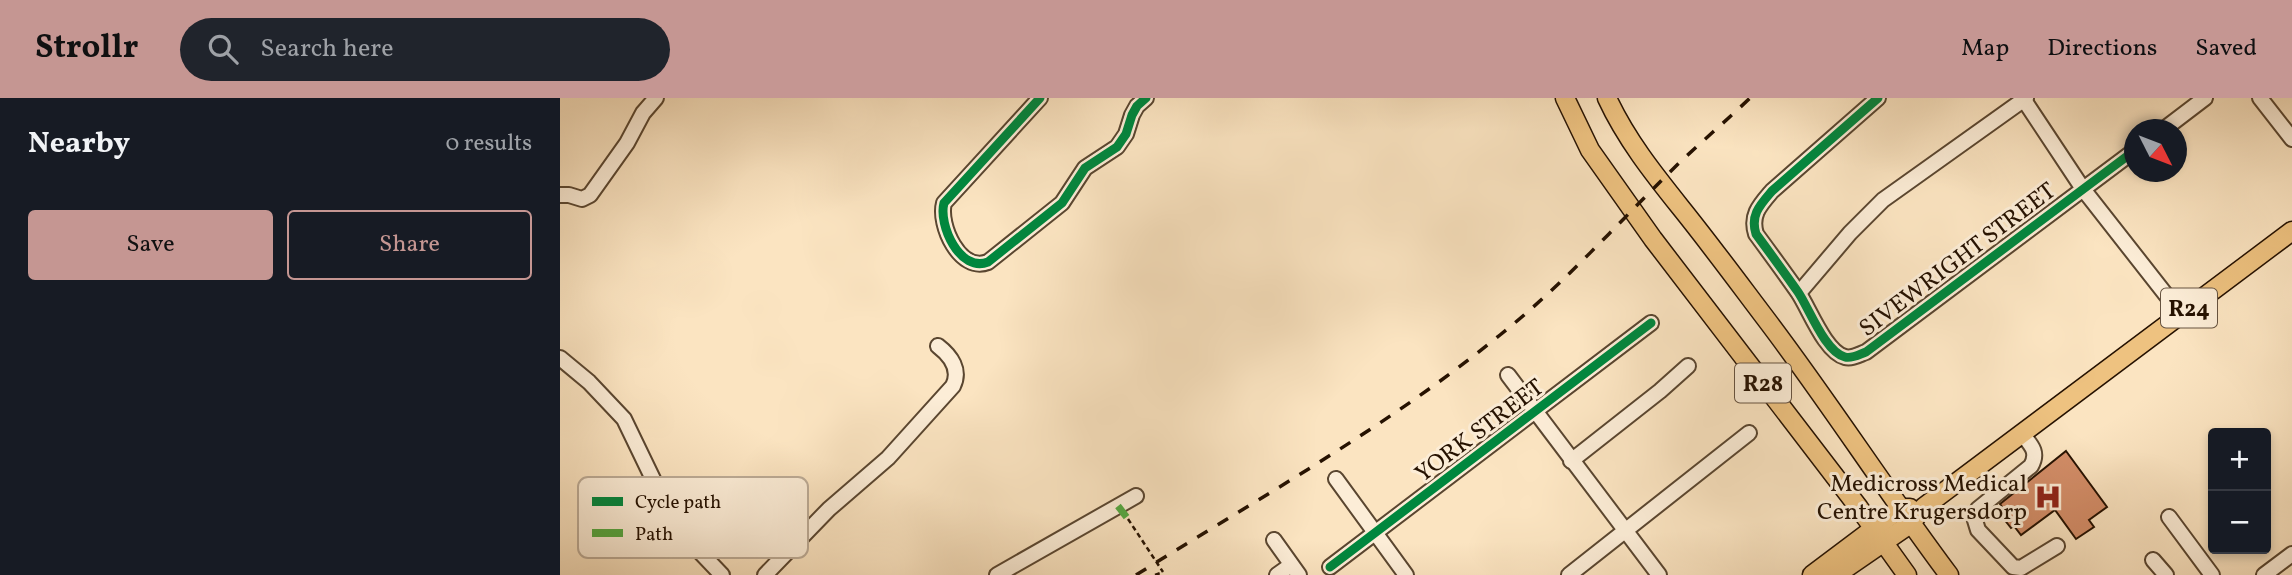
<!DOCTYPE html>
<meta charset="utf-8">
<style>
:root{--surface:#171b24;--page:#20242c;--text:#f1f3f6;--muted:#9ea1a6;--line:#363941;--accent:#c59692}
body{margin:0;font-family:Vollkorn,serif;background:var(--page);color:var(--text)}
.controls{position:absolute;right:21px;bottom:21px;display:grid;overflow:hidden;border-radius:7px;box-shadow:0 4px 10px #0003}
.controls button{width:63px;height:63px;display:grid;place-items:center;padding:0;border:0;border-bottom:2px solid var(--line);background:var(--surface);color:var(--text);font:35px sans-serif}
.compass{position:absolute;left:1564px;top:21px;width:63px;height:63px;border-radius:50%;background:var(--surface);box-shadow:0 4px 10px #0003;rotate:132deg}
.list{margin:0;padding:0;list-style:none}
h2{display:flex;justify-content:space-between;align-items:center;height:91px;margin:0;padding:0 28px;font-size:30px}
h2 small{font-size:23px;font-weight:400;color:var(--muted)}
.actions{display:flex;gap:14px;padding:21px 28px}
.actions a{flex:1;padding:16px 0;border:2px solid var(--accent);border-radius:7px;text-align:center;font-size:24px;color:var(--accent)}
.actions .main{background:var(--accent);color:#111}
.icon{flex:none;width:38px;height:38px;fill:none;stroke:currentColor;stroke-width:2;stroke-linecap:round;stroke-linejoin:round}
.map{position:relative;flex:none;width:1732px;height:477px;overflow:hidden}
header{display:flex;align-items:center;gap:42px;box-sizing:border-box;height:98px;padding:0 35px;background:var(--accent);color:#111}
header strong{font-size:33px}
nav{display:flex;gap:38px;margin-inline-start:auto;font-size:24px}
.search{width:490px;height:63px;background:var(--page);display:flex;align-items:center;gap:18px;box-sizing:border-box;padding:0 24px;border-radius:38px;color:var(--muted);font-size:26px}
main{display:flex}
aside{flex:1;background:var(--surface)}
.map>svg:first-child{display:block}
.building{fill:#d38d68;stroke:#251100;stroke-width:2}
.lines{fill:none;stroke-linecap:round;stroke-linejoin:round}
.minor-casing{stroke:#5a4630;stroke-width:18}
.major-casing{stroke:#251100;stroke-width:21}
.path{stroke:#251100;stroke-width:2.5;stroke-dasharray:5 3.5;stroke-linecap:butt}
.minor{stroke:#fcedd7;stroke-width:14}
.major{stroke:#eec280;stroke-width:18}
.rail{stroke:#251100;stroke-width:3.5;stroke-dasharray:12 12;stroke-linecap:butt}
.path-bridge{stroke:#251100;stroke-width:2.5;stroke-dasharray:5 3.5;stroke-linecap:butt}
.quiet{stroke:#53a840;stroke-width:7;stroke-dasharray:14 7;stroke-linecap:butt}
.cycleway-casing{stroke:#fcedd7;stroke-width:13}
.cycleway{stroke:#00873e;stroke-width:9}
.labels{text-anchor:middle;stroke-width:6;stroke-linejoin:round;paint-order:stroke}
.shield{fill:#fcedd7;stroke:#665340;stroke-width:2}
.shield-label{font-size:23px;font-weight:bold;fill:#251100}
.street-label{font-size:24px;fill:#251100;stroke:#fcedd7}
.poi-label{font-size:24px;fill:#251100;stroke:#fcedd7;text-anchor:end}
.key{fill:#fcedd7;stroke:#bcab96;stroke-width:2}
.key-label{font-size:19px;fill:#251100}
</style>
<header>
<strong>Strollr</strong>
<div class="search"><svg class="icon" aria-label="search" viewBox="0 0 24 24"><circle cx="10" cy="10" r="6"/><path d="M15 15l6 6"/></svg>Search here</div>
<nav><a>Map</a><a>Directions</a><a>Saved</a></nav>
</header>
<main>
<aside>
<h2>Nearby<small>0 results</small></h2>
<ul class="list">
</ul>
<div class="actions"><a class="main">Save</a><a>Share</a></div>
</aside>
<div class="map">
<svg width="1732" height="477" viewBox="0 0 1732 477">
<rect width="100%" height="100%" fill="#fbe4c1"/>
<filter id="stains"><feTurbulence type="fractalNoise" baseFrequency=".00286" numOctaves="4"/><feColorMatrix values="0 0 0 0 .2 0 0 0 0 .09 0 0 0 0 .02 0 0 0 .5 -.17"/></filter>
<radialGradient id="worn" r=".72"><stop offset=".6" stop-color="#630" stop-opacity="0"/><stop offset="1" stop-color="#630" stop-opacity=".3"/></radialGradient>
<!-- building -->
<path class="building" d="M 1506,353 L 1547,409 L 1529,422 L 1534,429 L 1516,441 L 1495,412 L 1461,437 L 1454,428 L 1451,430 L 1440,416 L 1445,413 L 1440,406 Z"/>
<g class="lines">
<defs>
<g id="minor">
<path d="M 480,0 L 384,105 C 378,127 400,175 428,164 L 502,105 L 525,70 L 557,49 L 566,36 L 572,17 L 577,8 L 586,0"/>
<path d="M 1318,0 L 1212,93 C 1200,107 1190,117 1196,136 C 1210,155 1224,174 1238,194 C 1249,210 1265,254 1285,259 C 1292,261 1300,256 1306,254 L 1574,53"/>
<path d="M 1700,0 L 1732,41"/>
<path d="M 1464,2 L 1523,91 L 1621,216"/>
<path d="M 1603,32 L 1645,0"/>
<path d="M 0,97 L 9,97 L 22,101 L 30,97 L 67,45 L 83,15 L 96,0"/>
<path d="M 1239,195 L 1290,135 L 1323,102 L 1466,0"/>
<path d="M 0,260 L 29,284 L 64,321 L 105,406 L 141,455 L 162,477"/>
<path d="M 948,277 L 1099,477"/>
<path d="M 1462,336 C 1471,347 1479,354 1471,368 L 1418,411 L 1414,419 L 1418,432 L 1453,469 L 1461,470 L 1497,448"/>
<path d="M 1011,363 L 1100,293 L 1128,268"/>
<path d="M 776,381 L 846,477"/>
<path d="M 1609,419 L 1652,477"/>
<path d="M 714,442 L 739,477"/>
<path d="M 1593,462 L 1606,477"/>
<path d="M 770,469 L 1091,225"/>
<path d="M 205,477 L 269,411 L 328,360 L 393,288 C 401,272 391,258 378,248"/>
<path d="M 437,477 L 576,398"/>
<path d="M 717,477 L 731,467"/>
<path d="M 1009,477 L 1189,335"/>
<path d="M 1704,477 L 1732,456"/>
</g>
<g id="major">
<path d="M 1005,0 L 1030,52 L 1093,141 L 1299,410 L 1347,477"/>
<path d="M 1047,0 C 1066,41 1093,75 1121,110 C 1150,146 1178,184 1206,221 C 1269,304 1326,393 1389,477"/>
<path d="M 1252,477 L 1341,410 L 1350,410"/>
<path d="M 1276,477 L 1350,426 L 1364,409 L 1732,133"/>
</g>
</defs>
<!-- minor casing -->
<use href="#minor" class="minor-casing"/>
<!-- major casing -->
<use href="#major" class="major-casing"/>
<!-- path -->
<path class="path" d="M 595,477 L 603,474"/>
<!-- minor -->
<use href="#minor" class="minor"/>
<!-- major -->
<use href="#major" class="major"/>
<!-- rail -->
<path class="rail" d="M 576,477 C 699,400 827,329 940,237 C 1004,186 1058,125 1116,68 C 1140,45 1166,23 1190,0"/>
<!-- path-bridge -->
<path class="path-bridge" d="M 568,421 L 603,474"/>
<!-- quiet -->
<path class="quiet" d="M 558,408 L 568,421"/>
<defs>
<g id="cycleway">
<path d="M 480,0 L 384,105 C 378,127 400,175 428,164 L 502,105 L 525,70 L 557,49 L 566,36 L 572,17 L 577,8 L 586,0"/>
<path d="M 1318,0 L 1212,93 C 1200,107 1190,117 1196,136 C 1210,155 1224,174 1238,194 C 1249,210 1265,254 1285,259 C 1292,261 1300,256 1306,254 L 1574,53"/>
<path d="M 770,469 L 1091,225"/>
</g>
</defs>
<!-- cycleway casing -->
<use href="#cycleway" class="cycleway-casing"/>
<!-- cycleway -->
<use href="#cycleway" class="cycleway"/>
</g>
<!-- icons -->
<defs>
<symbol id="hospital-bare" viewBox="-9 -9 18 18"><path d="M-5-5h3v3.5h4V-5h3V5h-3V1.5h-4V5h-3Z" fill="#8f2418" stroke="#fcedd7" stroke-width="2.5" paint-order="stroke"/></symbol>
</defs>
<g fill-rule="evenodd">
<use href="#hospital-bare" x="1469" y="380" width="38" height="38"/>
</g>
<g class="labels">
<!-- shield labels -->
<g class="shield">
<rect x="1601" y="190.5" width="56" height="39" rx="5"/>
<rect x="1175" y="265.5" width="56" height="39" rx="5"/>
</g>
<g class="shield-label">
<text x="1629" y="218">R24</text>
<text x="1203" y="293">R28</text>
</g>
<!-- street labels -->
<g class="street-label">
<text transform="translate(1397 161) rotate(-37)" y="8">SIVEWRIGHT STREET</text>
<text transform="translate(919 332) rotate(-37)" y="8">YORK STREET</text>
</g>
<!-- poi labels -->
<g class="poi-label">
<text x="1467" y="393">Medicross Medical<tspan x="1467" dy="28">Centre Krugersdorp</tspan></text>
</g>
</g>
<!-- legend -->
<rect x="18" y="379" width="230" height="81" rx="10" class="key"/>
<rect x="32" y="399" width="31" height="9" fill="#00873e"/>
<rect x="32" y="431" width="31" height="8" fill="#53a840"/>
<g class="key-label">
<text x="75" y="410">Cycle path</text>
<text x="75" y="442">Path</text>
</g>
<rect width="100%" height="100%" filter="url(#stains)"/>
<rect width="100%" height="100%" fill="url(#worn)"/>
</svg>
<div class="controls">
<button>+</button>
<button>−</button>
</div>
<svg class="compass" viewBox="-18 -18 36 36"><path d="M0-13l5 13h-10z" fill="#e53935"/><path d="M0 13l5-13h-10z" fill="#9ea1a6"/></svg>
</div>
</main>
